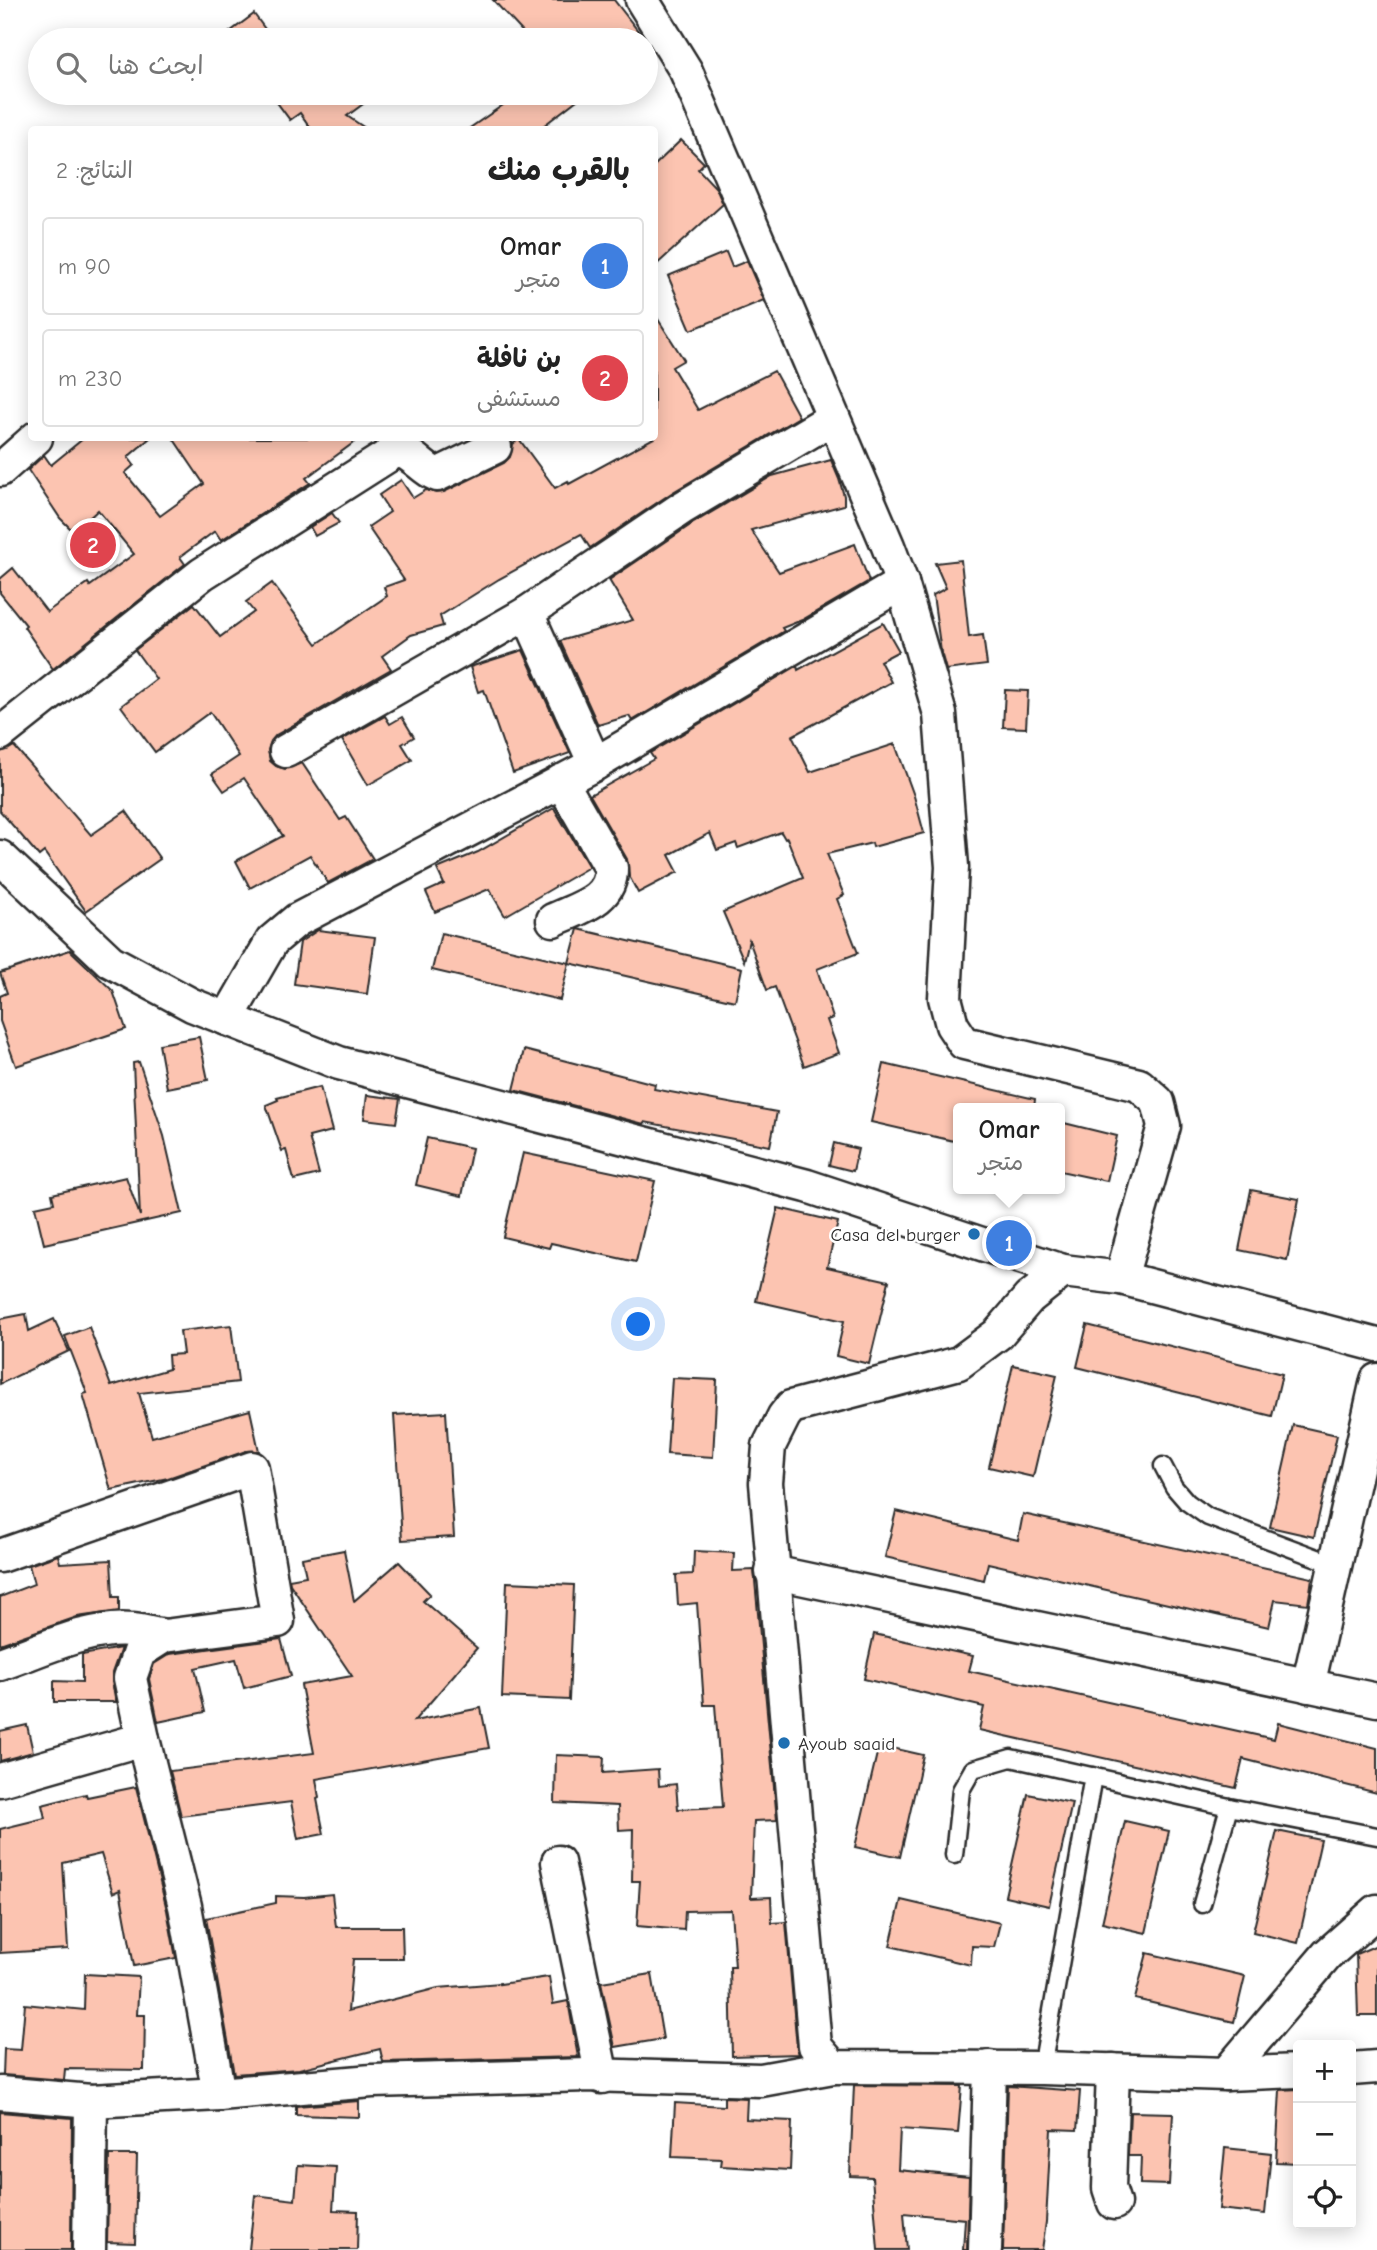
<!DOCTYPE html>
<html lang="ar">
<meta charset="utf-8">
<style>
:root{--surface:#fff;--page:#f2f2f2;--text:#222;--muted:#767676;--line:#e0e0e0;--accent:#7c3aed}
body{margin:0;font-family:"Comic Neue","Playpen Sans Arabic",sans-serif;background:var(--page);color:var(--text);direction:rtl}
.controls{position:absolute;right:21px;bottom:21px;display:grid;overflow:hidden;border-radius:7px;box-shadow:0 4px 18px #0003}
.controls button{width:63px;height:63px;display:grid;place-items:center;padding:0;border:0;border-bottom:2px solid var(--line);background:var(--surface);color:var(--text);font:35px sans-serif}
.you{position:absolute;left:639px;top:1325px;width:24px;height:24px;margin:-18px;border:5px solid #fff;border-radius:50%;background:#1a73e8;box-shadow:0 0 0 10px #1a73e833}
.badge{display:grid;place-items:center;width:46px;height:46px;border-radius:50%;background:var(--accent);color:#fff;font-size:23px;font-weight:700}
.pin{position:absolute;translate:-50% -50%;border:4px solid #fff;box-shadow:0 2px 7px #0006}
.popup{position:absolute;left:953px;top:1103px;width:112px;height:91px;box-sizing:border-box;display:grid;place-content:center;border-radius:7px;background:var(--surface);filter:drop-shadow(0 2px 5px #0005);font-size:23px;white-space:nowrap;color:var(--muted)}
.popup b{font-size:26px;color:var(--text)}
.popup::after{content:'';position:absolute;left:50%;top:100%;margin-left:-14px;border:14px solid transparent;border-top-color:var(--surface)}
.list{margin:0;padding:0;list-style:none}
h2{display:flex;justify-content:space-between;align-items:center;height:91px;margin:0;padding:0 28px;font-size:30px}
h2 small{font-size:23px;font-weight:400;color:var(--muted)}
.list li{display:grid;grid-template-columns:46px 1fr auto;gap:21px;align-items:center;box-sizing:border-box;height:98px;margin:0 14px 14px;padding:0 14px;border:2px solid var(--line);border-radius:7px}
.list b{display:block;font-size:26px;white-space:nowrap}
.list p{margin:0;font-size:23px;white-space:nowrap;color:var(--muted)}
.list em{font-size:23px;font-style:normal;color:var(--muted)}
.icon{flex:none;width:38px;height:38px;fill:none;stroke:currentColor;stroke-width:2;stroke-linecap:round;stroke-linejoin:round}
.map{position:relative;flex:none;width:1377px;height:2250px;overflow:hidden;direction:ltr}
.search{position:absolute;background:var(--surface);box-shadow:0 4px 18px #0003;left:28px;top:28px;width:630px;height:77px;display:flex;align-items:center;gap:18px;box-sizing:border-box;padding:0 24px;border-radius:38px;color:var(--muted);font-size:26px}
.panel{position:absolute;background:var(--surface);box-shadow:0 4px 18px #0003;left:28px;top:126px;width:630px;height:315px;border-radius:7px;direction:rtl}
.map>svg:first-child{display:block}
.building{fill:#fcc4b1;stroke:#2b2b2b;stroke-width:2}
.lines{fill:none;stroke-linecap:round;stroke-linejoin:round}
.lane-casing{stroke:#2b2b2b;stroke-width:21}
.street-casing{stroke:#2b2b2b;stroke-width:37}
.lane{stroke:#fff;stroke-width:16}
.street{stroke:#fff;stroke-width:32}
.poi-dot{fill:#1f6fb2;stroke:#fff;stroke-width:2.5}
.labels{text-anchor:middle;stroke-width:5;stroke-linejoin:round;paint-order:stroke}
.poi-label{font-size:19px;fill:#2b2b2b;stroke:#fff;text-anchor:end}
</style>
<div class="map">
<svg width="1377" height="2250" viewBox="0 0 1377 2250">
<rect width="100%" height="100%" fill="#fff"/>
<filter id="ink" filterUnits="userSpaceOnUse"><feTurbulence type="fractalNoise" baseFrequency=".0143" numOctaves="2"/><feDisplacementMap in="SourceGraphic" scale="14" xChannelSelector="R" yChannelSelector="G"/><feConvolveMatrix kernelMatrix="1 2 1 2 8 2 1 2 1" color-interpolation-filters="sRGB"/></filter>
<g filter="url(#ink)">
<!-- building -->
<g class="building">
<path d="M 493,0 L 614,0 L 645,40 L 530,40 Z"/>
<path d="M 254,14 L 273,40 L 219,40 Z"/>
<path d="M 270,93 L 378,93 L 347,116 L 368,130 L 312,130 L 300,113 L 290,120 Z"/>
<path d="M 494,93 L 586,93 L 538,130 L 467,130 L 503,105 Z"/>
<path d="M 681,140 L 704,163 L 698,169 L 716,188 L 723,204 L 654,267 L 654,166 Z"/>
<path d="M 726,252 L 732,267 L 747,261 L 764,300 L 691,330 L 668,276 Z"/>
<path d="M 654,313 L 684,360 L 672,367 L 698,410 L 774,371 L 799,417 L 673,492 L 590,548 L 581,534 L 499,579 L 440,616 L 443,626 L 411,635 L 382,656 L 391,669 L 276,735 L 271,741 L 268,750 L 270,761 L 276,766 L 285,769 L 302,763 L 340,820 L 346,817 L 373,859 L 328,883 L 310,855 L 250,888 L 236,861 L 283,836 L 244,778 L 224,791 L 212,774 L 239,756 L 210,712 L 155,752 L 121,706 L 156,679 L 135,650 L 194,604 L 220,637 L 254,612 L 246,602 L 272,583 L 317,644 L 387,596 L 384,587 L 404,580 L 368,527 L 390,512 L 379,495 L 401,480 L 413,498 L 426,490 L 436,493 L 444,492 L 504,463 L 510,457 L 513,444 L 519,439 L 555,488 L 568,481 L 569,484 L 654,438 Z"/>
<path d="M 84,438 L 150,438 L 128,457 L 134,465 L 125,473 L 160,516 L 204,484 L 173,438 L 360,438 L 306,478 L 310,483 L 221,540 L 215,531 L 180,557 L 185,564 L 53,669 L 24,627 L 26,625 L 0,593 L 0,579 L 13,568 L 47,612 L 88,583 L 90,586 L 134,554 L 98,510 L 74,532 L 60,518 L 28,470 L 44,455 L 51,465 Z"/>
<path d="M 831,460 L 839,479 L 844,496 L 844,505 L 751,530 L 779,572 L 855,544 L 869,581 L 802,620 L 782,628 L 784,631 L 632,721 L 629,716 L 598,725 L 560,641 L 633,620 L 609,580 L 692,524 L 772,476 Z"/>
<path d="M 332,513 L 339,523 L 315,536 L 310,527 Z"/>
<path d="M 961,560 L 969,637 L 983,635 L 987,665 L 946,670 L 941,652 L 933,595 L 946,588 L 935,563 Z"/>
<path d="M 883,623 L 899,651 L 880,661 L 891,682 L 792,736 L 810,772 L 895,744 L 914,796 L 924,833 L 873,847 L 872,843 L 827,854 L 844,895 L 837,899 L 858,953 L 817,969 L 833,1018 L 827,1020 L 839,1053 L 804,1066 L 775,987 L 767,990 L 749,940 L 744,961 L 723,912 L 803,878 L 787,838 L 785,839 L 781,832 L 738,848 L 736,843 L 717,850 L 710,833 L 669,855 L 678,872 L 638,893 L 629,876 L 627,859 L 590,795 L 654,759 L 650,753 L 797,666 L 798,670 Z"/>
<path d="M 523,650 L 570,753 L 513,773 L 484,690 L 478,692 L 470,667 Z"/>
<path d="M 1005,690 L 1028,691 L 1026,728 L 1003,727 Z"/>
<path d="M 385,716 L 390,724 L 402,717 L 414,737 L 402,744 L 412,760 L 368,785 L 342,740 Z"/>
<path d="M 14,746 L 91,835 L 126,811 L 160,859 L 86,911 L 44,852 L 39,856 L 0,811 L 0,752 Z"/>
<path d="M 554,808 L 589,867 L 505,916 L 489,889 L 435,912 L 426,892 L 444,884 L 437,869 L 478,852 Z"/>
<path d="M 578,929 L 742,968 L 735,1001 L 569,963 Z"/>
<path d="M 318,930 L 375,937 L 367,994 L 294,984 L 300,942 Z"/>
<path d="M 441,933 L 569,963 L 560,1000 L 432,970 Z"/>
<path d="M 70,950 L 113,991 L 126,1029 L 16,1066 L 0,1021 L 0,996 L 7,993 L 0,973 Z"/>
<path d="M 199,1037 L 208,1080 L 167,1088 L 159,1044 Z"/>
<path d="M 524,1050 L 655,1084 L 654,1089 L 777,1112 L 770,1146 L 645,1122 L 644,1124 L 514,1090 Z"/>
<path d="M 139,1062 L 164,1136 L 182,1213 L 44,1244 L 35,1207 L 54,1203 L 52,1194 L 126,1177 L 140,1216 L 133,1063 Z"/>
<path d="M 884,1064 L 1035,1099 L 1034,1108 L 958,1108 L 958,1142 L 871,1122 Z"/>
<path d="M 320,1087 L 332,1131 L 309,1137 L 319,1174 L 294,1180 L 286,1150 L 282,1151 L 266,1105 L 278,1100 L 277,1098 Z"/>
<path d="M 367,1095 L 400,1099 L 396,1123 L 364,1119 Z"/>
<path d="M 1060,1122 L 1117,1136 L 1107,1181 L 1060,1171 Z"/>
<path d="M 427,1138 L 472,1148 L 462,1196 L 416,1185 Z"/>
<path d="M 834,1143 L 858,1149 L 853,1171 L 829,1165 Z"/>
<path d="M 523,1153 L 655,1181 L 636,1262 L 551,1243 L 549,1248 L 503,1237 Z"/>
<path d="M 1251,1190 L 1299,1199 L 1287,1260 L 1239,1250 Z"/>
<path d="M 778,1208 L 838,1222 L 827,1267 L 889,1281 L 869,1364 L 836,1356 L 844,1321 L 756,1301 Z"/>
<path d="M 26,1314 L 29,1331 L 54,1319 L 69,1351 L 0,1384 L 0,1319 Z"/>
<path d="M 231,1325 L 238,1382 L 139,1393 L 152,1437 L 250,1410 L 259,1451 L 246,1451 L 168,1478 L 111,1490 L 83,1394 L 87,1393 L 65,1336 L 89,1327 L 111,1386 L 169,1369 L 168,1355 L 183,1354 L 180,1331 Z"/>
<path d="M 1087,1325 L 1282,1374 L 1272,1416 L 1077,1367 Z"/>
<path d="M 1013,1365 L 1057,1375 L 1033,1477 L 989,1467 Z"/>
<path d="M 672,1378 L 717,1380 L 713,1457 L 667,1454 Z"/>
<path d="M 446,1412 L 454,1537 L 402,1540 L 394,1415 Z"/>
<path d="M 1293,1425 L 1337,1435 L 1314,1537 L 1270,1527 Z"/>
<path d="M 896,1511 L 1018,1540 L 1023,1514 L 1312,1578 L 1310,1592 L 1308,1604 L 1275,1600 L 1269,1627 L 988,1563 L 984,1580 L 885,1557 Z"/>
<path d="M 344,1550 L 354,1601 L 399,1562 L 430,1594 L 423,1601 L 477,1648 L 414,1721 L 481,1708 L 489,1748 L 316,1779 L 319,1798 L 317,1799 L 324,1834 L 298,1839 L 291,1802 L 181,1816 L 170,1771 L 314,1753 L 301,1685 L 352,1676 L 290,1584 L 289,1579 L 306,1576 L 302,1558 Z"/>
<path d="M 694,1551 L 734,1553 L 733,1571 L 754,1570 L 777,1820 L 754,1821 L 751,1898 L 771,1897 L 772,1923 L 786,1922 L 797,2048 L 799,2054 L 732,2056 L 730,1967 L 735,1967 L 731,1910 L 685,1911 L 684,1930 L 637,1926 L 640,1881 L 632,1881 L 633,1829 L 619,1830 L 618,1806 L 555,1803 L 556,1755 L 604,1757 L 603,1773 L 658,1769 L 659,1786 L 676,1784 L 678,1809 L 723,1807 L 715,1705 L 704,1705 L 697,1603 L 678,1605 L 676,1575 L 693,1574 Z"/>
<path d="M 58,1555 L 60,1563 L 111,1560 L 113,1597 L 119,1597 L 119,1611 L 77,1617 L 0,1644 L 0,1597 L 34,1584 L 29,1565 Z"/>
<path d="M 507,1582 L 574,1585 L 569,1700 L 502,1697 Z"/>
<path d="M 874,1634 L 973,1656 L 969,1671 L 1274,1739 L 1278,1723 L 1377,1748 L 1377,1793 L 1243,1759 L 1236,1788 L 979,1730 L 984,1707 L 864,1679 Z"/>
<path d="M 281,1639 L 291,1676 L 244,1688 L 236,1659 L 195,1668 L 205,1712 L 158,1722 L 149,1679 L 154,1664 L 170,1654 Z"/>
<path d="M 121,1648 L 112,1673 L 112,1682 L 116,1702 L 54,1702 L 54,1681 L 82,1682 L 82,1655 Z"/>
<path d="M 27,1725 L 33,1752 L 0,1761 L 0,1731 Z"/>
<path d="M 879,1745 L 923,1755 L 900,1857 L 855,1847 Z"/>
<path d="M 136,1787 L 167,1910 L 176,1958 L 134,1966 L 120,1890 L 113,1893 L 101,1854 L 63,1863 L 68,1949 L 0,1953 L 0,1829 L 45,1818 L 42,1805 L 86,1794 L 87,1797 Z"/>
<path d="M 1028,1794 L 1072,1803 L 1049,1906 L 1005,1896 Z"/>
<path d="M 1125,1821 L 1169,1831 L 1146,1933 L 1102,1923 Z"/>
<path d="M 1277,1831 L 1321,1840 L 1298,1943 L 1253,1932 Z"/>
<path d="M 332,1894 L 336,1927 L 402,1927 L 403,1959 L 353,1959 L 348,2011 L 438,1988 L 500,1983 L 500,1984 L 549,1977 L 553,2004 L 568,2001 L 578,2057 L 383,2062 L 380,2049 L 299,2069 L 234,2074 L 206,1918 L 276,1903 L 276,1896 L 304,1897 Z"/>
<path d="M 901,1900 L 1000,1923 L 994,1947 L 972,1946 L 971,1965 L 890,1946 Z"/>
<path d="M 1377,1945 L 1377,2016 L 1358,2016 L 1356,1954 Z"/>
<path d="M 1147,1953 L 1245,1976 L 1234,2022 L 1135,1999 Z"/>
<path d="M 85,1974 L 139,1977 L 137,2015 L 145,2015 L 144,2070 L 65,2069 L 64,2080 L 3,2075 L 4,2049 L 21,2050 L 25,2004 L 84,2010 Z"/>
<path d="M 652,1974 L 663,2039 L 615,2047 L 601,1982 Z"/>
<path d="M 854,2085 L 962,2086 L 958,2133 L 900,2129 L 898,2170 L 969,2177 L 967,2250 L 963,2250 L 965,2219 L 904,2213 L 907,2250 L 878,2250 L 872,2177 L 850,2176 Z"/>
<path d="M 1008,2086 L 1080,2091 L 1077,2130 L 1051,2129 L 1046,2222 L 1042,2250 L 1003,2250 Z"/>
<path d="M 1298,2089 L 1298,2163 L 1276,2162 L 1280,2090 Z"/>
<path d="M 724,2097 L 747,2098 L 746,2119 L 792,2121 L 790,2170 L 721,2166 L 722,2159 L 672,2157 L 675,2103 L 724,2106 Z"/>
<path d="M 359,2101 L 359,2117 L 296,2115 L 296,2106 Z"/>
<path d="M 0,2112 L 72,2118 L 71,2250 L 0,2250 Z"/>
<path d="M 1130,2112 L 1173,2113 L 1169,2185 L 1140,2184 L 1141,2156 L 1128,2156 Z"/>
<path d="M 1225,2148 L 1271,2153 L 1265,2214 L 1219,2209 Z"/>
<path d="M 109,2155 L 137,2155 L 135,2243 L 107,2242 Z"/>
<path d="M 298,2165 L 336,2167 L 333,2210 L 358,2211 L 357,2250 L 249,2250 L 255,2195 L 295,2200 Z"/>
</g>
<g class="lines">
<defs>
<g id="lane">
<path d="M 1163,1466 L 1174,1487 L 1187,1502 L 1208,1517 L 1336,1565"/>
<path d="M 954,1855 L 961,1790 L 973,1769 L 1011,1758 L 1229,1807 L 1377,1836"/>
<path d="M 1202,1904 L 1229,1807"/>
<path d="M 1042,2068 L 1093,1776"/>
</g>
<g id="street">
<path d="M 642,0 L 686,71 L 888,546 L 902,583 L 940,714 L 952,867 L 945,998 L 952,1025 L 964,1043 L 1139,1085 L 1158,1102 L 1164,1126 L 1121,1278"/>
<path d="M 0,470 L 36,438"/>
<path d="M 0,734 L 202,574 L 397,450 C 413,453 422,469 437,475 L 495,447"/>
<path d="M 286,751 L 527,613 L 682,508 L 833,418"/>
<path d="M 595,764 L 902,583"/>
<path d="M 0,857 L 110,961 L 192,1005 L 339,1063 L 807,1186 L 1063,1271 L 1121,1278 L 1377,1345"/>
<path d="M 553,920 C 578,908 612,901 611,868 L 561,781"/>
<path d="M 227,1019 L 272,941 L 297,920 L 595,764 L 527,613"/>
<path d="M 1063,1271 L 1029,1298 L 998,1334 L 959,1363 L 791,1407 L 784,1416 L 769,1446 L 766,1483 L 815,2046 L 833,2067 L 1042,2068 L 1226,2074 L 1298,2071"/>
<path d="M 0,1556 L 252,1468 L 278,1621 L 164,1636 L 139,1652 L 130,1678 L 143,1739 L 185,1906 L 219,2094"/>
<path d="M 772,1572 L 1377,1700"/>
<path d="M 0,1664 C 39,1651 91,1625 132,1630 C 143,1631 153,1634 164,1636"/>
<path d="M 1308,1686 L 1377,1380"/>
<path d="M 0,1780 L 143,1739"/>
<path d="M 558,1862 L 602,2077"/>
<path d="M 1351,2069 L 1377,2067"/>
<path d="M 1113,2070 L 1109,2188 L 1114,2203"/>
<path d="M 1226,2074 L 1327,1955 L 1377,1911"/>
<path d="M 0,2093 L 91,2101 L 219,2094 L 372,2081 L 588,2075 L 761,2080 L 833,2067"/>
<path d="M 89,2250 L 91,2101"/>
<path d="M 985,2250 L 990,2067"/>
</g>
</defs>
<!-- lane casing -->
<use href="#lane" class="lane-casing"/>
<!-- street casing -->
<use href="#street" class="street-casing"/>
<!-- lane -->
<use href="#lane" class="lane"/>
<!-- street -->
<use href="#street" class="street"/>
</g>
</g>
<!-- markers -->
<g class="poi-dot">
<circle cx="974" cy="1234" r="7"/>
<circle cx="784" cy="1743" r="7"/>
</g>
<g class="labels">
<!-- poi labels -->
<g class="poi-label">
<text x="960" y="1241">Casa del burger</text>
<text x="798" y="1750" text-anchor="start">Ayoub saaid</text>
</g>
</g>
</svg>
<div class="controls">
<button>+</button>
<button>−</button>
<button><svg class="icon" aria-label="locate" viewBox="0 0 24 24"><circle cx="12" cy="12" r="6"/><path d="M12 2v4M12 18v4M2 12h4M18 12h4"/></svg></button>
</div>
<div class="you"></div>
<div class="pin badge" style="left:1009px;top:1243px;background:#3f7fe0">1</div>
<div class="popup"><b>Omar</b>متجر</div>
<div class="pin badge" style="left:93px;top:545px;background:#e0444e">2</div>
<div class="search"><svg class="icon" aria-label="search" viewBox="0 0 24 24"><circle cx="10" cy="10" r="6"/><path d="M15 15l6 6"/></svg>ابحث هنا</div>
<section class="panel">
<h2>بالقرب منك<small>النتائج: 2</small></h2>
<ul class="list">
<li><span class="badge" style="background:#3f7fe0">1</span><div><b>Omar</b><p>متجر</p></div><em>90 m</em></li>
<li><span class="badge" style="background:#e0444e">2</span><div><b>بن نافلة</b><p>مستشفى</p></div><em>230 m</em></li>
</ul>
</section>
</div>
